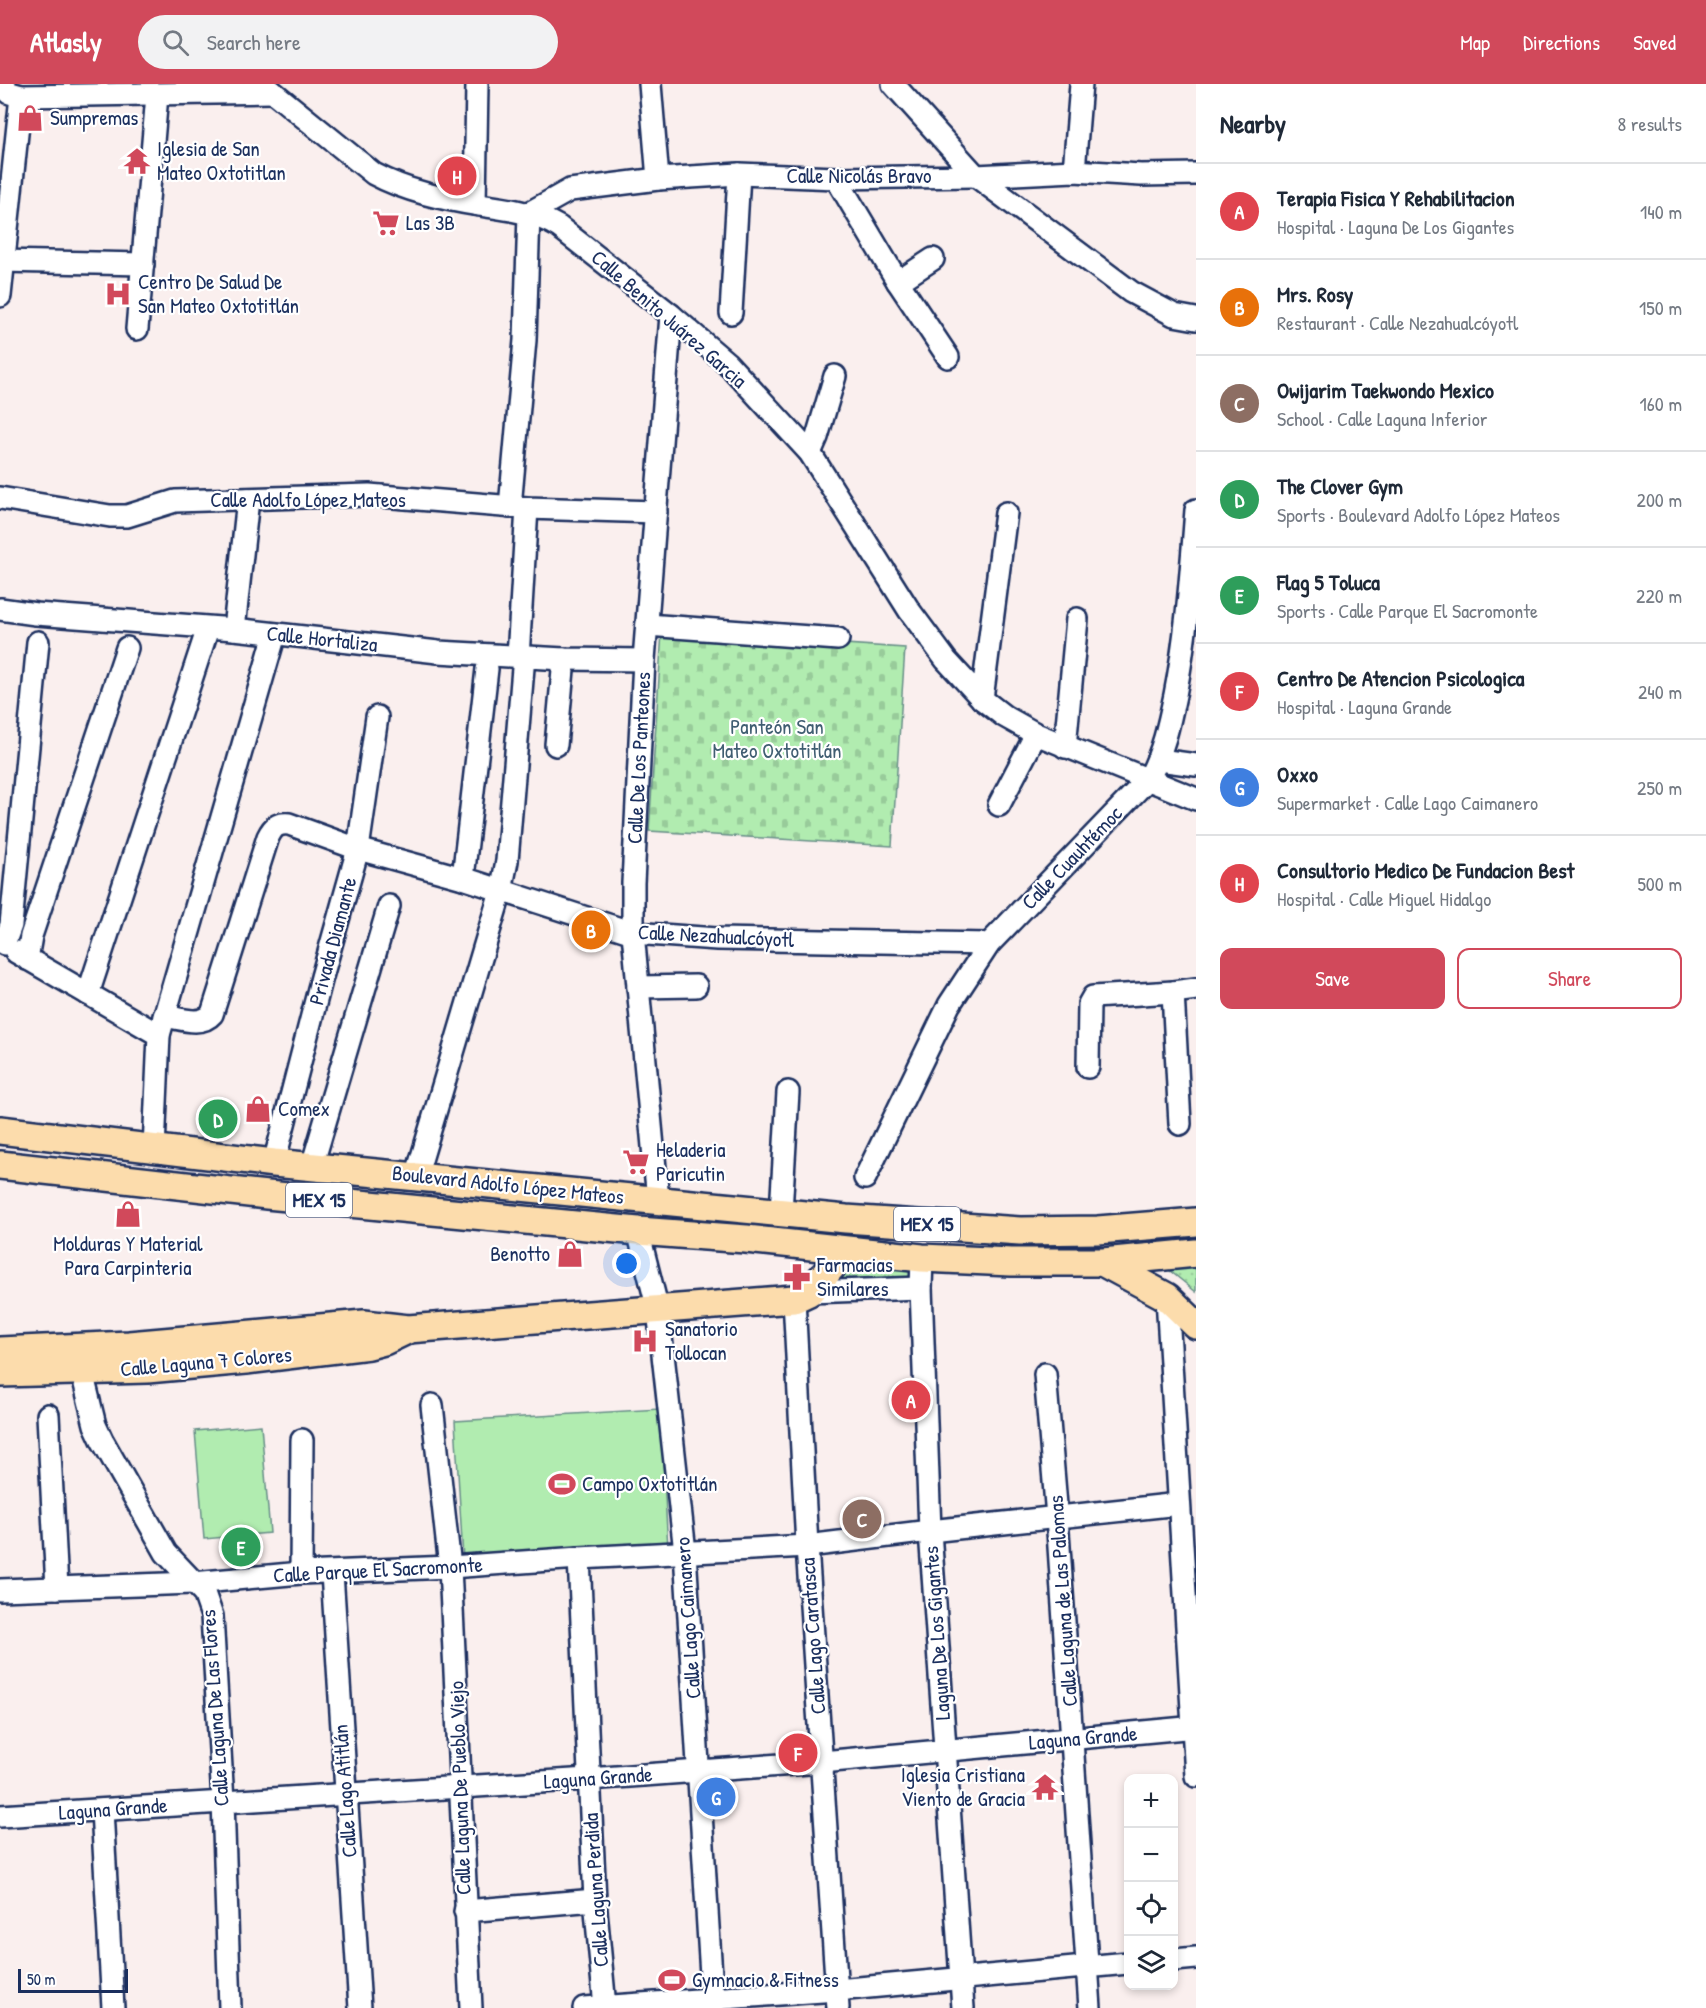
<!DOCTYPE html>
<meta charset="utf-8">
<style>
:root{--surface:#fff;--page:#f2f2f3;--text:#1f2937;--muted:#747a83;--line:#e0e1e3;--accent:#d1495b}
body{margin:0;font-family:"Patrick Hand",sans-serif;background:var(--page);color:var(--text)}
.controls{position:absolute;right:18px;bottom:18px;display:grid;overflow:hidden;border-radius:12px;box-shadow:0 3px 9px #0003}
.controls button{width:54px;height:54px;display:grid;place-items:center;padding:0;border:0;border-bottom:2px solid var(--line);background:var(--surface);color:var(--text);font:30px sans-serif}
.scale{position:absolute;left:18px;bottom:15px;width:110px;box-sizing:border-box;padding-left:6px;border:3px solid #1b2f5e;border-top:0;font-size:16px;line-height:21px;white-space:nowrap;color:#1b2f5e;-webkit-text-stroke:4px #fff;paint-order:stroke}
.you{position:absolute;left:627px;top:1180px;width:21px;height:21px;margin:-15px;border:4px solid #fff;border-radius:50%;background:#1a73e8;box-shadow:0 0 0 9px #1a73e833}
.badge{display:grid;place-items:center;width:39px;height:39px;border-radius:50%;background:var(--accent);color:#fff;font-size:20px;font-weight:700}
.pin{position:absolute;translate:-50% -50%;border:3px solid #fff;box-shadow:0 2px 6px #0006}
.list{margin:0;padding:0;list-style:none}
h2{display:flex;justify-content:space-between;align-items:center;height:78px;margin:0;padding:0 24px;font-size:26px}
h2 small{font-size:20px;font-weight:400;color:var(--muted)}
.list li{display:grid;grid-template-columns:39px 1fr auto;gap:18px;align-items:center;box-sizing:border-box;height:96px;padding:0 24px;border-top:2px solid var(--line)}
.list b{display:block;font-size:22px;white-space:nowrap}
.list p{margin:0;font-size:20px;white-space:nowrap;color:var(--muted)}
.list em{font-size:20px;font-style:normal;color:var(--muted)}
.actions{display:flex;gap:12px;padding:18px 24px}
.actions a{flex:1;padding:14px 0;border:2px solid var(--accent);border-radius:12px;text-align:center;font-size:21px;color:var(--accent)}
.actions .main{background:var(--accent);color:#fff}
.icon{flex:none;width:33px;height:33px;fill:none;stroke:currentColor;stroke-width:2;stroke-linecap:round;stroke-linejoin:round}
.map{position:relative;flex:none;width:1196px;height:1924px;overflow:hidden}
header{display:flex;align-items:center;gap:36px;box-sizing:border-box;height:84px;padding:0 30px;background:var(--accent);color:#fff}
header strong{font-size:28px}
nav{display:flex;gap:33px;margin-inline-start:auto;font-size:21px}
.search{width:420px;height:54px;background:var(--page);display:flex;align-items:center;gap:15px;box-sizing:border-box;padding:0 21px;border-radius:33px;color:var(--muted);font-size:22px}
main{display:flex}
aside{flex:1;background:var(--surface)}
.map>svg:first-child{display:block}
.grass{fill:url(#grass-dots);stroke:#668e87;stroke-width:1.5}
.cemetery{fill:url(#cemetery-stones);stroke:#668e87;stroke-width:1.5}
.park{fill:url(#park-tufts);stroke:#668e87;stroke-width:1.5}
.pitch{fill:#b1ecb0;stroke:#668e87;stroke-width:1.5}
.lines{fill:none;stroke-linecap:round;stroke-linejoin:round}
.minor-casing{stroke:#1b2f5e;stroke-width:26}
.major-casing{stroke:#1b2f5e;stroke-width:32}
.minor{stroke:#fff;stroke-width:21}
.major{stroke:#fcdcac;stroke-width:27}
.labels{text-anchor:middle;stroke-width:4.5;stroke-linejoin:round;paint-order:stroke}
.shield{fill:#fff;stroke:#5f6d8e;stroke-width:1.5}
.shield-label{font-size:20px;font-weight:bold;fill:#1b2f5e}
.poi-label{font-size:21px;fill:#1b2f5e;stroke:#fff;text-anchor:start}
.street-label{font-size:21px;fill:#1b2f5e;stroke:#fff}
.park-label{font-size:21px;fill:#405e72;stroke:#fff}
</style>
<header>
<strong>Atlasly</strong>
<div class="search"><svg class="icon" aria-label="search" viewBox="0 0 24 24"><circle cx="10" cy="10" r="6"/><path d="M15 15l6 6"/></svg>Search here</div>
<nav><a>Map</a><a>Directions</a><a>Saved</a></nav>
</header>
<main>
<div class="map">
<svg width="1196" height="1924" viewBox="0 0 1196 1924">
<defs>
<pattern id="grass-dots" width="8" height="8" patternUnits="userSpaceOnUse" patternTransform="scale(1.5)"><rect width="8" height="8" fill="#b1ecb0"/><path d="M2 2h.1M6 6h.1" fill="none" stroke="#98cb9a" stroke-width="1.8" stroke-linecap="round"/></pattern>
<pattern id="cemetery-stones" width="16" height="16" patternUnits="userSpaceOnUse" patternTransform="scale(1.5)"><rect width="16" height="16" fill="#b1ecb0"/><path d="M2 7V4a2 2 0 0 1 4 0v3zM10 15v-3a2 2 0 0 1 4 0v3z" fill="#98cb9a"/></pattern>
<pattern id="park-tufts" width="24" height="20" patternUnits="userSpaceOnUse" patternTransform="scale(1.5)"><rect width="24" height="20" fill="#b1ecb0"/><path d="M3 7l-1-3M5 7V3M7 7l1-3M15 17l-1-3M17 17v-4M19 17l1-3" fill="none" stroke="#98cb9a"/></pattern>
</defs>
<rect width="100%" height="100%" fill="#faefee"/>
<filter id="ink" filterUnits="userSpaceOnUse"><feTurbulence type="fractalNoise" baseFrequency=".0167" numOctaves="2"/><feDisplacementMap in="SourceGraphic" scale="12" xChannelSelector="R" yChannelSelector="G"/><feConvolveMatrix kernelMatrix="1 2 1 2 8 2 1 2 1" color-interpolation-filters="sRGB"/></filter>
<g filter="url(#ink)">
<!-- grass -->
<path class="grass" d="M 1196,1178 L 1196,1208 L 1164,1182 Z"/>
<!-- cemetery -->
<path class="cemetery" d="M 662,548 L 905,564 L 892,762 L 649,747 Z"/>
<!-- park -->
<path class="park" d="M 851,1178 L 916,1184 L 914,1199 L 830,1201 Z"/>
<!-- pitch -->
<g class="pitch">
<path d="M 660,1325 L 668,1464 L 463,1475 L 455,1337 Z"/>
<path d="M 261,1341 L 270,1449 L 204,1455 L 195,1347 Z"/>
</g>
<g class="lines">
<defs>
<g id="minor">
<path d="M 1,0 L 10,9 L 21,12 L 272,8"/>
<path d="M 263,0 L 374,90 C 406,107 443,115 479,121 C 507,125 535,128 559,143 L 671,231 L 727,279 L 810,369 L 909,526 L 946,576 L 982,615 L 1004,632 L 1036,650 L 1196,715"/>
<path d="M 650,0 L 658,95"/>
<path d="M 893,0 L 976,92 L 1131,208 L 1174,231 L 1196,235"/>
<path d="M 1074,87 L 1081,0"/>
<path d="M 836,94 L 898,198 L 948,273"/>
<path d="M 475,120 L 477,0"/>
<path d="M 0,177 L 143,180"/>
<path d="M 898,198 L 933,175"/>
<path d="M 0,212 L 21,12"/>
<path d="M 731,229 L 739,90"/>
<path d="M 137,245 L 157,11"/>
<path d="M 810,369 L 817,353 L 835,292"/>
<path d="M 0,414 L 110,432 L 127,432 L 175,417 L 369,411 L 527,424 L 656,428"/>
<path d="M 510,423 L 525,256 L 529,129 L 570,106 L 658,95 L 739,90 L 836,94 L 976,92 L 1074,87 L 1141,91 L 1196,90"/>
<path d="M 0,525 L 36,530 L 234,545 L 438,568 L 564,575 L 644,576"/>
<path d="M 647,541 L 838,555"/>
<path d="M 234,545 L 248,415"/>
<path d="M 518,573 L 527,424"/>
<path d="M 982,615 L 1006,429"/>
<path d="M 556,661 L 564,575"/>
<path d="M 1065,663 L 1077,535"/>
<path d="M 1159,676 L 1196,681"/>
<path d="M 999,721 L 1036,650"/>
<path d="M 463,794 L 487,585"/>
<path d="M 4,860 L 11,841 L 38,558"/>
<path d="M 16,868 L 159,951"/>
<path d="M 27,875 L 31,852 L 127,564"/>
<path d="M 638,903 L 696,902"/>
<path d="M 1173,908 L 1180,1040"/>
<path d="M 88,910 L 208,544"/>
<path d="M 164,932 C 179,934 201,943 212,930 L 268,753 C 273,743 277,739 289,740 L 358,765 L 463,794 L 633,849 L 717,855 L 989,860"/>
<path d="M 1088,983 L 1089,920 L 1093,913 L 1173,908 L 1196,905"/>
<path d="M 154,1065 L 159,951 L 275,550"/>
<path d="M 274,1079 L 322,893 L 358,765 L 377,633"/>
<path d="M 312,1082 L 389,822"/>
<path d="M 416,1093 L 501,807 L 507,777 L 523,584"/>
<path d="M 865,1094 L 949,921 L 989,860 L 1149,694 C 1163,668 1169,640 1175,611 C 1187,550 1191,488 1196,426"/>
<path d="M 658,1116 L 633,849 L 633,799 L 644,576 L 671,231"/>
<path d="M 781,1128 L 788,1008"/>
<path d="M 638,1147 L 658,1226 L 685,1468 L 713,1924"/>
<path d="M 922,1174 L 921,1204 L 930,1447 L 963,1924"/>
<path d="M 809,1208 L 921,1204"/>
<path d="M 1167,1213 L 1196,1692"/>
<path d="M 794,1215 L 807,1462 L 838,1924"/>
<path d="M 82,1288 L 95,1341 L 102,1356 L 166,1469 L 204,1509 L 212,1532 L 223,1717 L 230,1924"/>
<path d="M 1045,1290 L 1057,1433 L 1090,1924"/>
<path d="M 432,1321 L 450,1483 L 471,1924"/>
<path d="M 48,1331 L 57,1504"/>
<path d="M 579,1474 L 595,1816 L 605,1923"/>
<path d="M 301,1489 L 302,1356"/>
<path d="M 332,1489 L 360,1924"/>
<path d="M 0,1506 L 193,1499 L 301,1489 L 450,1483 L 579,1474 L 807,1462 L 930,1447 L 1179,1420"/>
<path d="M 102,1726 L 113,1924"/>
<path d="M 0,1732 L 589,1695 L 822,1678 L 1196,1643"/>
<path d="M 465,1827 L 595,1816"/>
<path d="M 1174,1876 L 1196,1874"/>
<path d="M 584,1924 L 837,1906 L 1128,1879"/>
</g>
<g id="major">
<path d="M 0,1046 L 274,1079 L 846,1135 L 1020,1147 L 1098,1146 L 1196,1138"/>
<path d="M 0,1081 L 267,1111 L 638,1147 L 746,1155 L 922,1174 L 1011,1178 L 1103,1178 L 1196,1169"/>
<path d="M 1104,1179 L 1167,1213 L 1196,1241"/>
<path d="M 0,1267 L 129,1261 L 364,1240 L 408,1245 L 794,1215 L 809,1208 L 846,1167"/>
<path d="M 0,1289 L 147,1285 L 246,1276 L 369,1261 L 384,1257 L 407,1246"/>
</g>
</defs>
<!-- minor casing -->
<use href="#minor" class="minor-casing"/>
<!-- major casing -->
<use href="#major" class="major-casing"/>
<!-- minor -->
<use href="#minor" class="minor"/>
<!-- major -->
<use href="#major" class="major"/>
</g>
</g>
<!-- icons -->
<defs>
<symbol id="shop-bare" viewBox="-9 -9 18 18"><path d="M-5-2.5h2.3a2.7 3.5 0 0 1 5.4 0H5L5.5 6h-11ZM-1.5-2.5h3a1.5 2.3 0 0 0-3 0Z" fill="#d1495b" stroke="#fff" stroke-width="2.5" paint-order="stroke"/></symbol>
<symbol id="temple-bare" viewBox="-9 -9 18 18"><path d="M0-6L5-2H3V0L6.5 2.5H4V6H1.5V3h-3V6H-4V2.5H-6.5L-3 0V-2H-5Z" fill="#d1495b" stroke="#fff" stroke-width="2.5" paint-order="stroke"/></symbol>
<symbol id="supermarket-bare" viewBox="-9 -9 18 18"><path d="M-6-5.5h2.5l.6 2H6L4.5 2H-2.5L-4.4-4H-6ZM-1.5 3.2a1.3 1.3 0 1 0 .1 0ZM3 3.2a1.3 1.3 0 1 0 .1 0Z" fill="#d1495b" stroke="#fff" stroke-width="2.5" paint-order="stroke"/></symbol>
<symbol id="hospital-bare" viewBox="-9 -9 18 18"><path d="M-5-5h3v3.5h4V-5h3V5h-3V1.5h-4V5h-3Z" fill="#d1495b" stroke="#fff" stroke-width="2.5" paint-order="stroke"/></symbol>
<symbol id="pharmacy-bare" viewBox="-9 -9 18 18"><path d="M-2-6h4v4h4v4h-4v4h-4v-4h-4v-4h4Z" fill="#d1495b" stroke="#fff" stroke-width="2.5" paint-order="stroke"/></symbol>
<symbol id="stadium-bare" viewBox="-9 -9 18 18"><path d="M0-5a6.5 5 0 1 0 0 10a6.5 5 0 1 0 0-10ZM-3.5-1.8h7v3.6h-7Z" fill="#d1495b" stroke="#fff" stroke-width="2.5" paint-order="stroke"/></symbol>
</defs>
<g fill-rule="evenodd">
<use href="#shop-bare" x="11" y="15" width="38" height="38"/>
<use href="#temple-bare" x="118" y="58" width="38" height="38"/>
<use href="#supermarket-bare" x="367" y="120" width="38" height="38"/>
<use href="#hospital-bare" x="99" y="191" width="38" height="38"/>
<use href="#shop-bare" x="239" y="1006" width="38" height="38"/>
<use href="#supermarket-bare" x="617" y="1059" width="38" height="38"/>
<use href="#shop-bare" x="109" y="1111" width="38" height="38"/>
<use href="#shop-bare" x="551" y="1151" width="38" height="38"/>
<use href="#pharmacy-bare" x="778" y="1174" width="38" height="38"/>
<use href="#hospital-bare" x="626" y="1238" width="38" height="38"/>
<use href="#stadium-bare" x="543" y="1381" width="38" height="38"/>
<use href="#temple-bare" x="1026" y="1684" width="38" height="38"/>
<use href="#stadium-bare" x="653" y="1877" width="38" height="38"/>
</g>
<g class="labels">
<!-- shield labels -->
<g class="shield">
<rect x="286" y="1099" width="66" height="34" rx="4.5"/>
<rect x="894" y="1123" width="66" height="34" rx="4.5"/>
</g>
<g class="shield-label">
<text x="319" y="1123">MEX 15</text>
<text x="927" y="1147">MEX 15</text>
</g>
<!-- poi labels -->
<g class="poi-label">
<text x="50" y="41">Sumpremas</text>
<text x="157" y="72">Iglesia de San<tspan x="157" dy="24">Mateo Oxtotitlan</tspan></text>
<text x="406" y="146">Las 3B</text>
<text x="138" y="205">Centro De Salud De<tspan x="138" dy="24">San Mateo Oxtotitlán</tspan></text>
<text x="278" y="1032">Comex</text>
<text x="656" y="1073">Heladeria<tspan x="656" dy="24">Paricutin</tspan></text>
<text x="128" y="1167" text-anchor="middle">Molduras Y Material<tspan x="128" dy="24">Para Carpinteria</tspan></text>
<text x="550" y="1177" text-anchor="end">Benotto</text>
<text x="817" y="1188">Farmacias<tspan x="817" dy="24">Similares</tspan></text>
<text x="665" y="1252">Sanatorio<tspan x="665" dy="24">Tollocan</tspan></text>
<text x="582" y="1407">Campo Oxtotitlán</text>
<text x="1025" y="1698" text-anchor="end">Iglesia Cristiana<tspan x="1025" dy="24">Viento de Gracia</tspan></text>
<text x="692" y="1903">Gymnacio &amp; Fitness</text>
</g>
<!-- street labels -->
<g class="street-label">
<text x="859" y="99">Calle Nicolás Bravo</text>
<text transform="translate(669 235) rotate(41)" y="7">Calle Benito Juárez Garcia</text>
<text x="308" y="423">Calle Adolfo López Mateos</text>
<text transform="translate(322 555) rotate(6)" y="7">Calle Hortaliza</text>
<text transform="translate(639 674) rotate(-87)" y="7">Calle De Los Panteones</text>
<text transform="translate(1072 774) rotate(-46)" y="7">Calle Cuauhtémoc</text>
<text transform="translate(716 852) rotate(3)" y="7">Calle Nezahualcóyotl</text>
<text transform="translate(333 857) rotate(-75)" y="7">Privada Diamante</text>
<text transform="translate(508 1101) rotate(6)" y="7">Boulevard Adolfo López Mateos</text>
<text transform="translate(206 1278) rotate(-5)" y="7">Calle Laguna 7 Colores</text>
<text transform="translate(378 1486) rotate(-3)" y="7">Calle Parque El Sacromonte</text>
<text transform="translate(1063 1517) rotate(-94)" y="7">Calle Laguna de Las Palomas</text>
<text transform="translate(688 1534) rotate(-94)" y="7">Calle Lago Caimanero</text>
<text transform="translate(937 1549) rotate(-94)" y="7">Laguna De Los Gigantes</text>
<text transform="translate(813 1552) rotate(-94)" y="7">Calle Lago Caratasca</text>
<text transform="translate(215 1624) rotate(-94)" y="7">Calle Laguna De Las Flores</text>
<text transform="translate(1083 1654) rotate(-5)" y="7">Laguna Grande</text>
<text transform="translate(598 1694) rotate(-4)" y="7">Laguna Grande</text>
<text transform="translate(460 1704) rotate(-92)" y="7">Calle Laguna De Pueblo Viejo</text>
<text transform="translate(345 1707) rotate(-94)" y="7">Calle Lago Atitlán</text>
<text transform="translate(113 1725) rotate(-4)" y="7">Laguna Grande</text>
<text transform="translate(596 1806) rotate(-94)" y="7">Calle Laguna Perdida</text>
</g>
<!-- park labels -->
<g class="park-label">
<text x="777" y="650">Panteón San<tspan x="777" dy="24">Mateo Oxtotitlán</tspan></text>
</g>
</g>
</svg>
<div class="controls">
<button>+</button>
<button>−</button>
<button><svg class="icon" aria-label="locate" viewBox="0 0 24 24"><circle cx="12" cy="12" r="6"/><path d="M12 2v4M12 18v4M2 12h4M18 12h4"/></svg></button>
<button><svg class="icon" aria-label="layers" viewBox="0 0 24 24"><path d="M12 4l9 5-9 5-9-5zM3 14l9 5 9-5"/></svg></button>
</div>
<div class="scale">50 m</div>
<div class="you"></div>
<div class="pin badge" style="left:911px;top:1316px;background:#e0444e">A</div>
<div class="pin badge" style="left:591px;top:846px;background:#e8710a">B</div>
<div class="pin badge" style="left:862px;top:1435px;background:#8d6e63">C</div>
<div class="pin badge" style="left:218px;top:1035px;background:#2e9e5b">D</div>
<div class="pin badge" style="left:241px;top:1463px;background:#2e9e5b">E</div>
<div class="pin badge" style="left:798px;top:1669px;background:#e0444e">F</div>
<div class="pin badge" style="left:716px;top:1713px;background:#3f7fe0">G</div>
<div class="pin badge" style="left:457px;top:92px;background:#e0444e">H</div>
</div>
<aside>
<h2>Nearby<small>8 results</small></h2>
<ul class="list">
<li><span class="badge" style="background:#e0444e">A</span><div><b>Terapia Fisica Y Rehabilitacion</b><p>Hospital · Laguna De Los Gigantes</p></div><em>140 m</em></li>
<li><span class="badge" style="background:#e8710a">B</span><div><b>Mrs. Rosy</b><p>Restaurant · Calle Nezahualcóyotl</p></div><em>150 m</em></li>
<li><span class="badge" style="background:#8d6e63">C</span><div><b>Owijarim Taekwondo Mexico</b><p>School · Calle Laguna Inferior</p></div><em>160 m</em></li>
<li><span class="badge" style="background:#2e9e5b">D</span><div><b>The Clover Gym</b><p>Sports · Boulevard Adolfo López Mateos</p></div><em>200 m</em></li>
<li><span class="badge" style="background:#2e9e5b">E</span><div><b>Flag 5 Toluca</b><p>Sports · Calle Parque El Sacromonte</p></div><em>220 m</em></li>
<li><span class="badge" style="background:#e0444e">F</span><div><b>Centro De Atencion Psicologica</b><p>Hospital · Laguna Grande</p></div><em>240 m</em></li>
<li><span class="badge" style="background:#3f7fe0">G</span><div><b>Oxxo</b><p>Supermarket · Calle Lago Caimanero</p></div><em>250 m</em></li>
<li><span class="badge" style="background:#e0444e">H</span><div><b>Consultorio Medico De Fundacion Best</b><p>Hospital · Calle Miguel Hidalgo</p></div><em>500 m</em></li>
</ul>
<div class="actions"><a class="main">Save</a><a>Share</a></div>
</aside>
</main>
